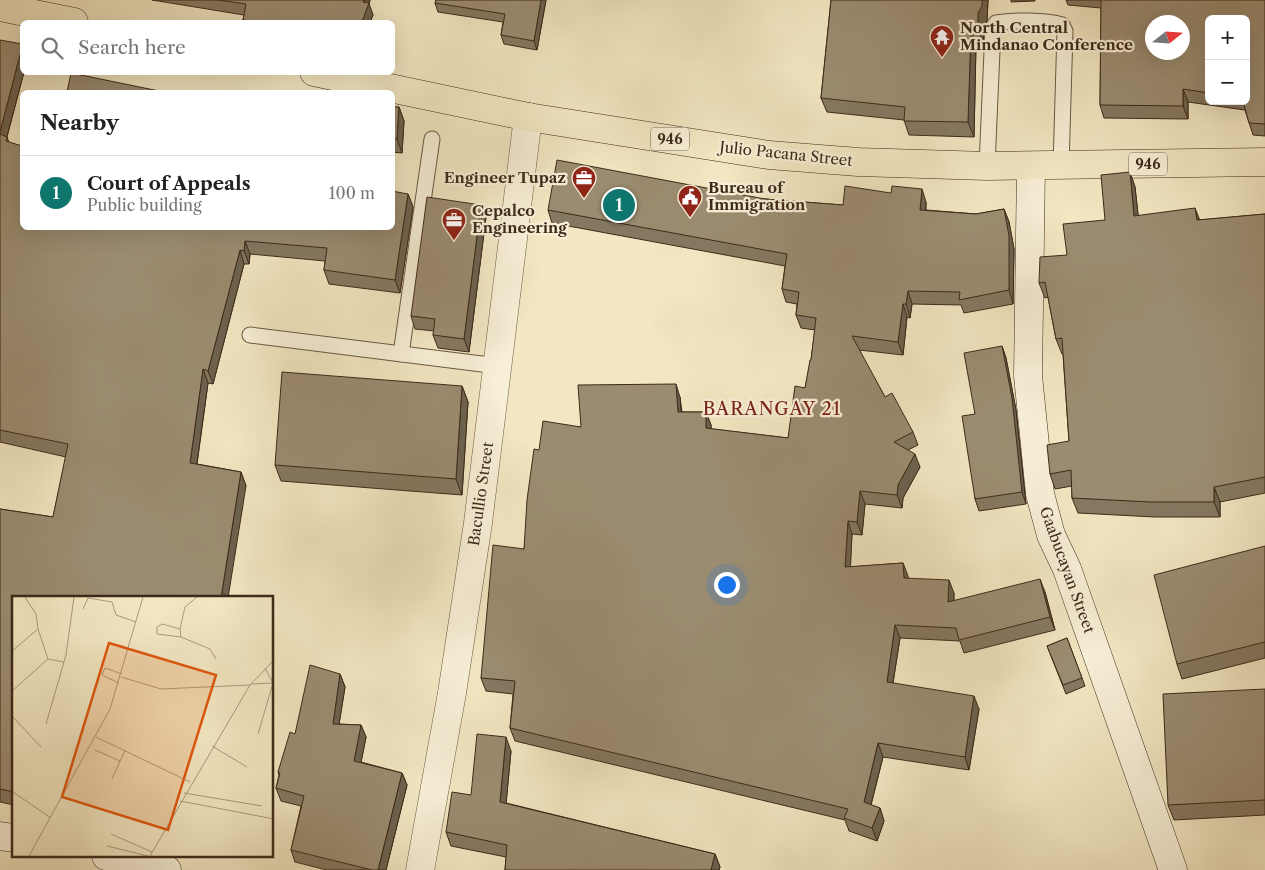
<!DOCTYPE html>
<meta charset="utf-8">
<style>
:root{--surface:#fff;--page:#f2f2f2;--text:#222;--muted:#767676;--line:#e0e0e0;--accent:#0f766e}
body{margin:0;font-family:"Libre Caslon Text",serif;background:var(--page);color:var(--text)}
.controls{position:absolute;right:15px;top:15px;display:grid;overflow:hidden;border-radius:8px;box-shadow:0 5px 20px #0002}
.controls button{width:45px;height:45px;display:grid;place-items:center;padding:0;border:0;border-bottom:1px solid var(--line);background:var(--surface);color:var(--text);font:25px sans-serif}
.compass{position:absolute;left:1145px;top:15px;width:45px;height:45px;border-radius:50%;background:var(--surface);box-shadow:0 5px 20px #0002;rotate:73deg}
.you{position:absolute;left:726px;top:584px;width:18px;height:18px;margin:-12px;border:4px solid #fff;border-radius:50%;background:#1a73e8;box-shadow:0 0 0 8px #1a73e833}
.badge{display:grid;place-items:center;width:32px;height:32px;border-radius:50%;background:var(--accent);color:#fff;font-size:16px;font-weight:700}
.pin{position:absolute;translate:-50% -50%;border:2px solid #fff;box-shadow:0 1px 5px #0006}
.list{margin:0;padding:0;list-style:none}
h2{display:flex;justify-content:space-between;align-items:center;height:65px;margin:0;padding:0 20px;font-size:21px}
h2 small{font-size:16px;font-weight:400;color:var(--muted)}
.list li{display:grid;grid-template-columns:32px 1fr auto;gap:15px;align-items:center;box-sizing:border-box;height:75px;padding:0 20px;border-top:1px solid var(--line)}
.list b{display:block;font-size:19px;white-space:nowrap}
.list p{margin:0;font-size:16px;white-space:nowrap;color:var(--muted)}
.list em{font-size:16px;font-style:normal;color:var(--muted)}
.icon{flex:none;width:28px;height:28px;fill:none;stroke:currentColor;stroke-width:2;stroke-linecap:round;stroke-linejoin:round}
.map{position:relative;flex:none;width:1265px;height:870px;overflow:hidden}
.search{position:absolute;background:var(--surface);box-shadow:0 5px 20px #0002;left:20px;top:20px;width:375px;height:55px;display:flex;align-items:center;gap:12px;box-sizing:border-box;padding:0 18px;border-radius:8px;color:var(--muted);font-size:19px}
.panel{position:absolute;background:var(--surface);box-shadow:0 5px 20px #0002;left:20px;top:90px;width:375px;height:140px;border-radius:8px}
.map>svg:first-child{display:block}
.lines{fill:none;stroke-linecap:round;stroke-linejoin:round}
.lane-casing{stroke:#6a5943;stroke-width:17}
.street-casing{stroke:#6a5943;stroke-width:29}
.secondary-casing{stroke:#3d2a19;stroke-width:29}
.primary-casing{stroke:#3d2a19;stroke-width:29}
.lane{stroke:#f7efd7;stroke-width:15}
.street{stroke:#f7efd7;stroke-width:28}
.secondary{stroke:#f7efd7;stroke-width:28}
.primary{stroke:#f2e7c2;stroke-width:28}
.wall{fill:#857861;stroke:#3d2a19;fill-rule:evenodd}
.shaded-wall{fill:#6c624f;stroke:#3d2a19}
.building{fill:#9b8c71;stroke:#3d2a19;fill-rule:evenodd}
.labels{text-anchor:middle;stroke-width:4.5;stroke-linejoin:round;paint-order:stroke}
.shield{fill:#f7efd7;stroke:#756552;stroke-width:1}
.shield-label{font-size:14px;font-weight:bold;fill:#3d2a19}
.poi-label{font-size:15px;font-weight:bold;fill:#3d2a19;stroke:#f7efd7;text-anchor:start}
.street-label{font-size:15px;fill:#3d2a19;stroke:#f7efd7}
.quarter-label{font-size:18px;letter-spacing:1px;fill:#7a1f14;stroke:#f7efd7}
.inset-road{fill:none;stroke:#aa9b7e;stroke-width:1}
.view{fill:#df570d;fill-opacity:0.15;stroke:#df570d;stroke-width:2.5}
.inset-edge{fill:none;stroke:#3d2a19;stroke-width:2.5}
</style>
<div class="map">
<svg width="1265" height="870" viewBox="0 0 1265 870">
<rect width="100%" height="100%" fill="#f2e7c2"/>
<filter id="stains"><feTurbulence type="fractalNoise" baseFrequency=".004" numOctaves="4"/><feColorMatrix values="0 0 0 0 .2 0 0 0 0 .09 0 0 0 0 .02 0 0 0 .5 -.17"/></filter>
<radialGradient id="worn" r=".72"><stop offset=".6" stop-color="#630" stop-opacity="0"/><stop offset="1" stop-color="#630" stop-opacity=".3"/></radialGradient>
<g class="lines">
<defs>
<g id="lane">
<path d="M 987,166 L 993,28 L 996,23 C 1014,20 1045,20 1062,25 L 1065,31 L 1061,166"/>
<path d="M 250,335 L 498,366"/>
<path d="M 401,354 L 432,139"/>
</g>
<path id="street" d="M 420,870 L 452,693 L 478,523 L 528,117"/>
<g id="secondary">
<path d="M 1031,166 L 1028,376 L 1040,494 L 1051,535 L 1067,569 L 1173,870"/>
<path d="M 0,836 L 14,838"/>
<path d="M 106,856 L 167,870"/>
</g>
<g id="primary">
<path d="M 0,7 L 74,22"/>
<path d="M 314,72 L 528,117 L 769,155 L 858,162 L 987,166 L 1265,162"/>
</g>
</defs>
<!-- lane casing -->
<use href="#lane" class="lane-casing"/>
<!-- street casing -->
<use href="#street" class="street-casing"/>
<!-- secondary casing -->
<use href="#secondary" class="secondary-casing"/>
<!-- primary casing -->
<use href="#primary" class="primary-casing"/>
<!-- lane -->
<use href="#lane" class="lane"/>
<!-- street -->
<use href="#street" class="street"/>
<!-- secondary -->
<use href="#secondary" class="secondary"/>
<!-- primary -->
<use href="#primary" class="primary"/>
</g>
<!-- wall -->
<g class="wall">
<path d="M 152,0 L 370,0 L 369,4 L 373,15 L 370,22 L 244,22 L 243,20 L 244,15 Z"/>
<path d="M 436,0 L 546,0 L 537,50 L 504,44 L 501,35 L 503,22 L 438,12 L 435,3 Z"/>
<path d="M 831,0 L 988,0 L 987,20 L 984,28 L 983,45 L 976,44 L 974,137 L 909,135 L 904,120 L 827,112 L 821,98 Z"/>
<path d="M 1011,0 L 1035,0 L 1035,1 L 1011,2 Z"/>
<path d="M 1066,0 L 1265,0 L 1265,136 L 1253,135 L 1245,110 L 1188,102 L 1188,119 L 1104,118 L 1100,105 L 1101,8 L 1068,5 ZM 1209,19 L 1246,101 L 1209,101 Z"/>
<path d="M 0,40 L 22,72 L 24,72 L 7,137 L 22,228 L 160,229 L 408,194 L 413,207 L 400,293 L 329,284 L 324,270 L 325,261 L 250,254 L 249,264 L 244,264 L 213,384 L 208,383 L 197,464 L 241,472 L 246,486 L 14,598 L 14,805 L 0,802 L 0,509 L 53,517 L 66,457 L 0,442 Z"/>
<path d="M 392,107 L 399,107 L 404,121 L 402,153 L 392,152 Z"/>
<path d="M 1130,172 L 1135,187 L 1138,216 L 1200,220 L 1265,214 L 1265,493 L 1220,502 L 1220,517 L 1155,517 L 1078,513 L 1072,498 L 1072,486 L 1055,489 L 1050,474 L 1069,441 L 1063,354 L 1062,354 L 1056,339 L 1048,297 L 1045,298 L 1039,283 L 1067,255 L 1105,220 Z"/>
<path d="M 765,199 L 843,205 L 926,202 L 926,210 L 976,214 L 1004,209 L 1009,222 L 1014,249 L 1013,304 L 964,313 L 961,305 L 912,304 L 910,318 L 907,317 L 903,355 L 859,350 L 885,397 L 913,432 L 918,445 L 908,450 L 920,467 L 903,498 L 902,508 L 865,504 L 862,535 L 852,534 L 850,567 L 903,563 L 908,578 L 954,593 L 954,601 L 1045,592 L 1055,630 L 964,653 L 960,641 L 900,638 L 893,683 L 979,709 L 969,770 L 883,757 L 871,805 L 880,808 L 884,821 L 877,841 L 849,831 L 845,820 L 515,741 L 510,728 L 513,694 L 486,691 L 481,678 L 524,549 L 539,450 L 581,427 L 680,397 L 682,412 L 706,412 L 711,425 L 711,429 L 788,438 L 805,388 L 811,360 L 815,330 L 801,328 L 796,315 L 797,304 L 786,302 L 782,289 L 785,266 L 552,223 L 548,210 Z"/>
<path d="M 481,205 L 486,217 L 469,352 L 438,348 L 433,335 L 434,331 L 415,329 L 411,316 Z"/>
<path d="M 1002,346 L 1006,358 L 1016,410 L 1026,504 L 979,511 L 975,499 L 975,414 Z"/>
<path d="M 462,386 L 468,402 L 462,495 L 281,481 L 275,465 Z"/>
<path d="M 1265,546 L 1265,658 L 1182,679 L 1177,664 Z"/>
<path d="M 1067,638 L 1085,686 L 1066,694 L 1047,646 Z"/>
<path d="M 340,674 L 345,687 L 339,724 L 361,725 L 366,737 L 361,762 L 402,773 L 407,785 L 386,870 L 327,870 L 295,862 L 291,850 L 301,806 L 281,801 L 276,788 L 279,775 L 278,772 L 295,734 Z"/>
<path d="M 1265,689 L 1265,815 L 1174,820 L 1168,805 Z"/>
<path d="M 511,751 L 506,803 L 715,854 L 720,867 L 719,870 L 505,870 L 506,857 L 451,846 L 446,832 L 471,795 Z"/>
</g>
<!-- shaded-wall -->
<g class="shaded-wall">
<path d="M 364,0 L 370,0 L 369,4 L 373,15 L 370,22 L 362,22 Z"/>
<path d="M 541,0 L 546,0 L 537,50 L 534,41 Z"/>
<path d="M 982,0 L 988,0 L 987,20 L 984,28 L 983,45 L 978,30 L 978,13 Z"/>
<path d="M 971,30 L 976,44 L 974,137 L 968,122 Z"/>
<path d="M 22,47 L 22,72 L 24,72 L 6,140 L 7,137 L 12,150 L 0,136 L 0,132 Z"/>
<path d="M 1183,89 L 1188,102 L 1188,119 L 1183,106 Z"/>
<path d="M 399,107 L 404,121 L 402,153 L 397,139 Z"/>
<path d="M 1130,172 L 1135,187 L 1140,231 L 1134,216 Z"/>
<path d="M 922,189 L 926,202 L 925,223 L 920,210 Z"/>
<path d="M 408,194 L 413,207 L 400,293 L 395,280 Z"/>
<path d="M 481,205 L 486,217 L 469,352 L 464,339 Z"/>
<path d="M 1195,208 L 1201,223 L 1197,220 Z"/>
<path d="M 1004,209 L 1009,222 L 1014,249 L 1013,304 L 1009,290 Z"/>
<path d="M 245,241 L 250,254 L 249,264 L 244,251 Z"/>
<path d="M 240,250 L 244,264 L 213,384 L 208,371 Z"/>
<path d="M 908,291 L 912,304 L 910,318 L 906,304 Z"/>
<path d="M 903,304 L 907,317 L 903,355 L 898,342 Z"/>
<path d="M 1002,346 L 1006,358 L 1016,410 L 1026,504 L 1022,492 Z"/>
<path d="M 203,369 L 208,383 L 195,477 L 190,463 Z"/>
<path d="M 676,384 L 680,397 L 682,425 L 678,412 Z"/>
<path d="M 462,386 L 468,402 L 462,495 L 456,479 Z"/>
<path d="M 706,412 L 711,425 L 711,441 L 706,428 Z"/>
<path d="M 915,454 L 920,467 L 903,498 L 902,508 L 897,495 L 898,485 Z"/>
<path d="M 241,472 L 246,486 L 228,598 L 221,598 Z"/>
<path d="M 1214,487 L 1220,502 L 1220,517 L 1214,502 Z"/>
<path d="M 860,491 L 865,504 L 862,535 L 857,522 Z"/>
<path d="M 848,521 L 852,534 L 850,580 L 845,567 Z"/>
<path d="M 903,563 L 908,576 L 909,591 L 904,578 Z"/>
<path d="M 1040,579 L 1045,592 L 1055,630 L 1050,617 Z"/>
<path d="M 949,580 L 954,593 L 953,615 L 948,602 Z"/>
<path d="M 895,625 L 900,638 L 891,695 L 887,682 Z"/>
<path d="M 340,674 L 345,687 L 337,737 L 333,724 Z"/>
<path d="M 974,696 L 979,709 L 969,770 L 965,757 Z"/>
<path d="M 361,725 L 366,737 L 359,773 L 354,761 Z"/>
<path d="M 506,737 L 511,751 L 505,815 L 500,802 Z"/>
<path d="M 878,743 L 883,757 L 868,816 L 864,802 Z"/>
<path d="M 402,773 L 407,785 L 386,870 L 378,870 Z"/>
<path d="M 880,808 L 884,821 L 877,841 L 872,828 Z"/>
<path d="M 715,854 L 720,867 L 719,870 L 711,870 Z"/>
</g>
<!-- building -->
<g class="building">
<path d="M 218,0 L 364,0 L 363,2 L 369,3 L 362,22 L 259,22 L 243,20 L 246,4 Z"/>
<path d="M 436,0 L 541,0 L 534,41 L 501,35 L 505,14 L 435,3 Z"/>
<path d="M 831,0 L 982,0 L 982,6 L 978,13 L 978,30 L 971,30 L 968,122 L 904,121 L 905,107 L 821,98 Z"/>
<path d="M 1101,0 L 1265,0 L 1265,124 L 1249,123 L 1243,101 L 1246,101 L 1246,19 L 1209,19 L 1209,93 L 1183,89 L 1183,106 L 1100,105 ZM 1152,22 L 1182,22 L 1182,52 L 1152,52 Z"/>
<path d="M 0,40 L 22,44 L 22,47 L 0,132 Z"/>
<path d="M 71,73 L 164,92 L 67,92 Z"/>
<path d="M 392,107 L 399,107 L 397,139 L 392,139 Z"/>
<path d="M 0,134 L 7,137 L 6,141 L 22,146 L 22,228 L 153,228 L 160,229 L 160,228 L 392,228 L 392,191 L 408,194 L 395,280 L 324,270 L 327,248 L 245,241 L 244,251 L 240,250 L 208,371 L 203,369 L 190,463 L 241,472 L 221,598 L 14,598 L 14,792 L 0,789 L 0,509 L 53,517 L 68,444 L 0,430 Z"/>
<path d="M 557,160 L 765,199 L 843,205 L 845,186 L 891,193 L 892,186 L 922,189 L 920,210 L 976,214 L 1004,209 L 1009,236 L 1009,290 L 959,300 L 960,292 L 908,291 L 906,304 L 903,304 L 898,342 L 852,336 L 885,397 L 892,393 L 913,432 L 894,442 L 915,454 L 898,485 L 897,495 L 860,491 L 857,522 L 848,521 L 845,567 L 903,563 L 904,578 L 949,580 L 948,602 L 1040,579 L 1050,617 L 959,640 L 956,628 L 895,625 L 887,682 L 974,696 L 965,757 L 878,743 L 864,802 L 880,808 L 872,828 L 844,818 L 848,809 L 510,728 L 515,681 L 481,678 L 493,545 L 524,549 L 527,500 L 534,449 L 539,450 L 543,421 L 581,427 L 578,385 L 676,384 L 678,412 L 706,412 L 706,428 L 788,438 L 795,386 L 805,388 L 810,360 L 811,360 L 816,318 L 796,315 L 799,292 L 782,289 L 787,254 L 548,210 Z"/>
<path d="M 1130,172 L 1134,216 L 1195,208 L 1197,220 L 1265,214 L 1265,477 L 1214,487 L 1214,502 L 1150,502 L 1072,498 L 1071,470 L 1050,474 L 1047,445 L 1069,441 L 1062,338 L 1056,339 L 1045,282 L 1039,283 L 1040,257 L 1067,255 L 1063,224 L 1105,220 L 1101,175 Z"/>
<path d="M 427,197 L 481,205 L 464,339 L 433,335 L 435,319 L 411,316 Z"/>
<path d="M 1002,346 L 1012,398 L 1022,492 L 975,499 L 962,416 L 975,414 L 964,353 Z"/>
<path d="M 282,372 L 462,386 L 456,479 L 275,465 Z"/>
<path d="M 1265,546 L 1265,642 L 1177,664 L 1154,575 Z"/>
<path d="M 1067,638 L 1082,678 L 1063,685 L 1047,646 Z"/>
<path d="M 310,665 L 340,674 L 333,724 L 361,725 L 354,761 L 402,773 L 378,870 L 372,870 L 291,850 L 304,796 L 276,788 L 280,773 L 278,772 L 290,732 L 295,734 Z"/>
<path d="M 1265,689 L 1265,800 L 1168,805 L 1163,694 Z"/>
<path d="M 477,734 L 506,737 L 500,802 L 715,854 L 711,870 L 505,870 L 507,845 L 446,832 L 452,792 L 471,795 Z"/>
</g>
<!-- icons -->
<defs>
<symbol id="temple-pin" viewBox="-11 -11 22 30"><path d="M0 17L-7.5 6A9.5 9.5 0 1 1 7.5 6Z" fill="#8f2418" stroke="#f7efd7"/><path d="M0-6L5-2H3V0L6.5 2.5H4V6H1.5V3h-3V6H-4V2.5H-6.5L-3 0V-2H-5Z" fill="#fff"/></symbol>
<symbol id="office-pin" viewBox="-11 -11 22 30"><path d="M0 17L-7.5 6A9.5 9.5 0 1 1 7.5 6Z" fill="#8f2418" stroke="#f7efd7"/><path d="M-6-3h4V-5.5h4V-3h4V5H-6ZM-1-4.5V-3h2v-1.5ZM-6 0V1H6V0Z" fill="#fff"/></symbol>
<symbol id="civic-pin" viewBox="-11 -11 22 30"><path d="M0 17L-7.5 6A9.5 9.5 0 1 1 7.5 6Z" fill="#8f2418" stroke="#f7efd7"/><path d="M-.6-6.5H3V-4.5H.6V-3L4-1V1h2V6H-6V1h2V-1L-.6-3ZM-1.2 2.5V6h2.4V2.5Z" fill="#fff"/></symbol>
</defs>
<g fill-rule="evenodd">
<use href="#temple-pin" x="928" y="23" width="28" height="38"/>
<use href="#office-pin" x="570" y="164" width="28" height="38"/>
<use href="#civic-pin" x="676" y="183" width="28" height="38"/>
<use href="#office-pin" x="440" y="206" width="28" height="38"/>
</g>
<g class="labels">
<!-- shield labels -->
<g class="shield">
<rect x="651" y="127.5" width="38" height="23" rx="4"/>
<rect x="1129" y="152.5" width="38" height="23" rx="4"/>
</g>
<g class="shield-label">
<text x="670" y="144">946</text>
<text x="1148" y="169">946</text>
</g>
<!-- poi labels -->
<g class="poi-label">
<text x="960" y="33">North Central<tspan x="960" dy="17">Mindanao Conference</tspan></text>
<text x="566" y="183" text-anchor="end">Engineer Tupaz</text>
<text x="708" y="193">Bureau of<tspan x="708" dy="17">Immigration</tspan></text>
<text x="472" y="216">Cepalco<tspan x="472" dy="17">Engineering</tspan></text>
</g>
<!-- street labels -->
<g class="street-label">
<text transform="translate(786 154) rotate(6)" y="5">Julio Pacana Street</text>
<text transform="translate(481 494) rotate(-82)" y="5">Bacullio Street</text>
<text transform="translate(1067 570) rotate(70)" y="5">Gaabucayan Street</text>
</g>
<!-- quarter labels -->
<g class="quarter-label">
<text x="772" y="415">BARANGAY 21</text>
</g>
</g>
<!-- overview -->
<g transform="translate(12 596)">
<rect width="261" height="261" fill="#f2e7c2"/>
<path class="inset-road" d="M 13,1 L 24,18 L 26,33M 71,13 L 76,2 L 100,6 L 104,19 L 124,26M 150,28 L 168,33 L 169,41 L 145,38 L 145,31 ZM 168,33 L 173,11 L 185,1M 169,41 L 198,53 L 204,63M 0,55 L 26,33 L 36,63M 36,63 L 52,66M 253,72 L 261,87M 109,81 L 149,93 L 238,89M 107,87 L 90,79 L 93,72 L 110,78M 239,88 L 261,87M 0,95 L 36,63M 0,120 L 29,151M 34,128 L 54,59 L 62,1M 246,138 L 261,87M 84,141 L 178,186M 200,150 L 235,171M 83,154 L 108,165M 100,183 L 113,154M 1,196 L 39,222M 172,197 L 250,210M 168,205 L 262,223M 99,238 L 140,256M 95,250 L 136,260M 17,260 L 98,113 L 131,1M 138,260 L 238,89 L 262,64"/>
<path class="view" d="M 97,47 L 204,79 L 156,234 L 50,201 Z"/>
<rect width="261" height="261" class="inset-edge"/>
</g>
<rect width="100%" height="100%" filter="url(#stains)"/>
<rect width="100%" height="100%" fill="url(#worn)"/>
</svg>
<div class="controls">
<button>+</button>
<button>−</button>
</div>
<svg class="compass" viewBox="-18 -18 36 36"><path d="M0-13l5 13h-10z" fill="#e53935"/><path d="M0 13l5-13h-10z" fill="#767676"/></svg>
<div class="you"></div>
<div class="pin badge" style="left:619px;top:205px">1</div>
<div class="search"><svg class="icon" aria-label="search" viewBox="0 0 24 24"><circle cx="10" cy="10" r="6"/><path d="M15 15l6 6"/></svg>Search here</div>
<section class="panel">
<h2>Nearby<small></small></h2>
<ul class="list">
<li><span class="badge">1</span><div><b>Court of Appeals</b><p>Public building</p></div><em>100 m</em></li>
</ul>
</section>
</div>
